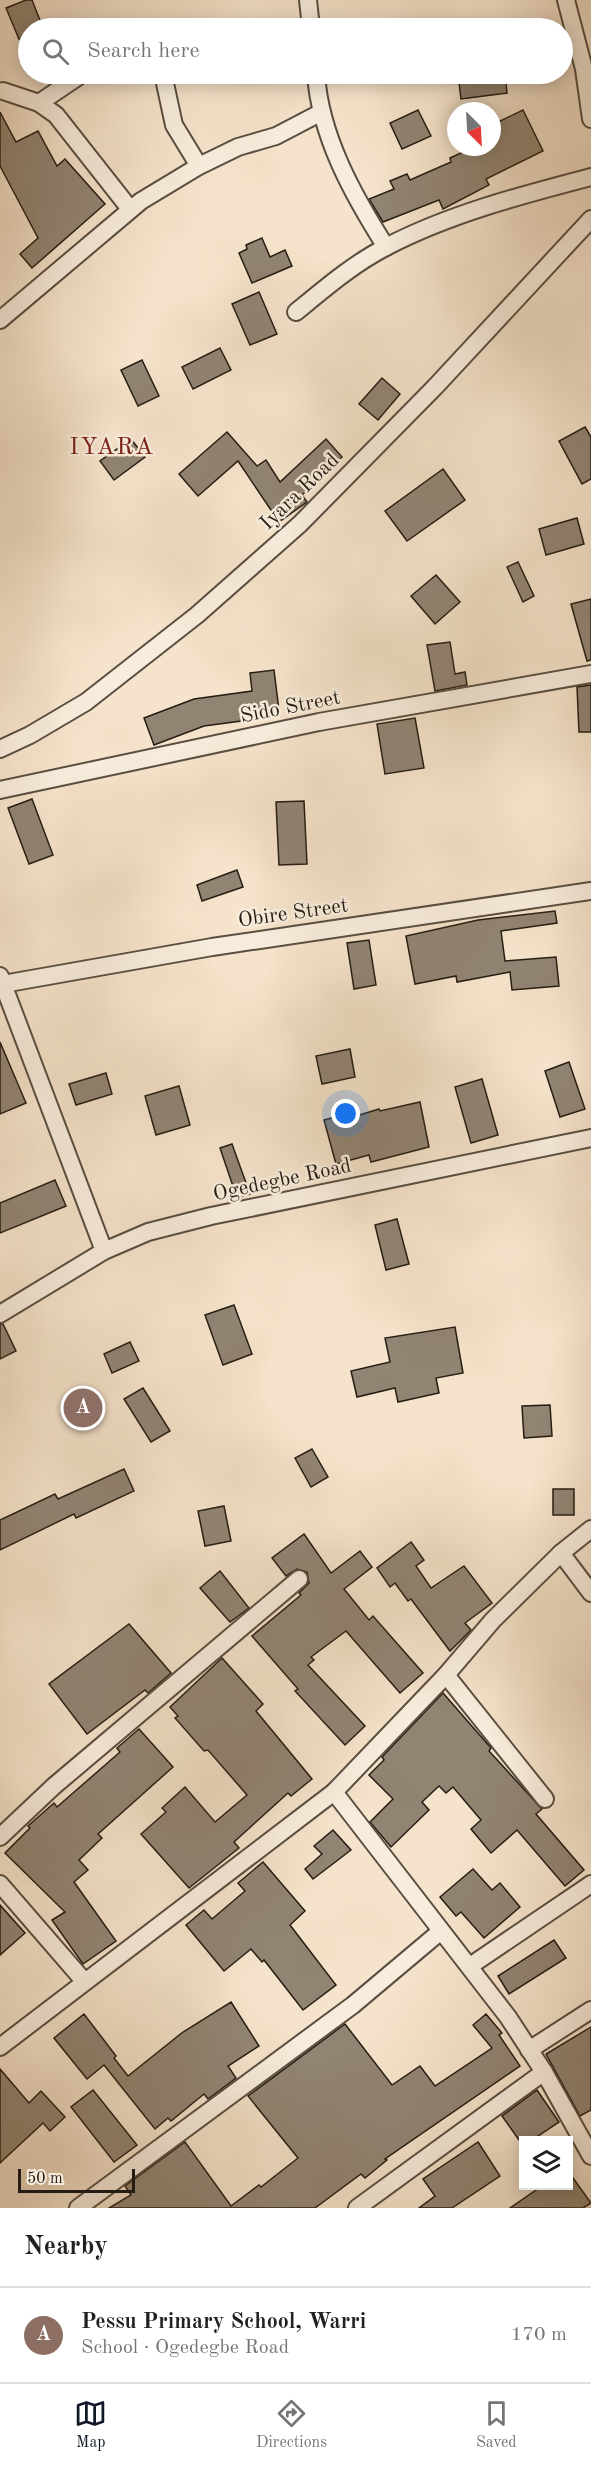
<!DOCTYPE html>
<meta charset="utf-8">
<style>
:root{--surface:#fff;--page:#f2f2f2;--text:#202124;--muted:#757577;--line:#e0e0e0;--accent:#111827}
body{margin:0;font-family:"Old Standard TT",serif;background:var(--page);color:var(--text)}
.controls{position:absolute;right:18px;bottom:18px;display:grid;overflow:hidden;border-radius:0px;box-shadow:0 3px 15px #0003}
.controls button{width:54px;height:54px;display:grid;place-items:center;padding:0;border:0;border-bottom:2px solid var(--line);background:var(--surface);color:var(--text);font:30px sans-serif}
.compass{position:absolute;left:447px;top:102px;width:54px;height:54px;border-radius:50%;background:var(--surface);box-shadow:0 3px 15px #0003;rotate:156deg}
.scale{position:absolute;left:18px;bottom:15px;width:117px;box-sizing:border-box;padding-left:6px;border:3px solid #251d13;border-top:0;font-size:16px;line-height:21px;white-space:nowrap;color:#251d13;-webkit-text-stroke:4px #f8eddd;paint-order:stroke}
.you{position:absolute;left:346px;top:1114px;width:21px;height:21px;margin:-15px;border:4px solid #fff;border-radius:50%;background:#1a73e8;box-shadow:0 0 0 9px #1a73e833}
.badge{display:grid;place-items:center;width:39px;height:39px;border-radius:50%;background:var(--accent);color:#fff;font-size:20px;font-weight:700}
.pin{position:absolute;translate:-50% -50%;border:3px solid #fff;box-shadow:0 2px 6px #0006}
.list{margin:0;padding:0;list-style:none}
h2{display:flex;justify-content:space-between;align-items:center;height:78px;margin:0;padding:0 24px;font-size:26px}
h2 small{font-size:20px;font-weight:400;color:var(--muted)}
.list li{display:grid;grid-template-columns:39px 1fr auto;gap:18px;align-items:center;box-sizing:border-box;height:96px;padding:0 24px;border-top:2px solid var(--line)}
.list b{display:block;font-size:22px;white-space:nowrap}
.list p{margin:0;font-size:20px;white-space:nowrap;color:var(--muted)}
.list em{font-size:20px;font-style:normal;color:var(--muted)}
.icon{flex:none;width:33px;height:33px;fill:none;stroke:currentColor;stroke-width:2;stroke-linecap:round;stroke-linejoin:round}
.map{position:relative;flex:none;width:591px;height:2208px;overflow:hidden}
.search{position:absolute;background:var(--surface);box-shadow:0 3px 15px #0003;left:18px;right:18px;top:18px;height:66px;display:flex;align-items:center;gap:15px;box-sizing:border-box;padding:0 21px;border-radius:33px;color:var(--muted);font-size:22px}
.sheet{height:174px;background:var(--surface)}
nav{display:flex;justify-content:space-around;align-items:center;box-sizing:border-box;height:84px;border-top:2px solid var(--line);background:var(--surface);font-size:16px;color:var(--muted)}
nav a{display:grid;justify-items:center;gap:3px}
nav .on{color:var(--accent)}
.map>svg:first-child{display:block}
.building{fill:#918473;stroke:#251d13;stroke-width:1.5}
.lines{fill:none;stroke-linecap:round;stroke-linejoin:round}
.minor-casing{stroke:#594e41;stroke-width:20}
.minor{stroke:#f8eddd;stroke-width:16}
.labels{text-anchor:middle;stroke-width:5;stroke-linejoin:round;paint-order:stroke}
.street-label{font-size:21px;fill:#251d13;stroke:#f8eddd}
.quarter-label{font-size:24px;letter-spacing:1.5px;fill:#7a1f14;stroke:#f8eddd}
</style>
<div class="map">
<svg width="591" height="2208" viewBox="0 0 591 2208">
<rect width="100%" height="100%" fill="#f5e3cb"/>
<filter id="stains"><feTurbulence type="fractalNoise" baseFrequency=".00333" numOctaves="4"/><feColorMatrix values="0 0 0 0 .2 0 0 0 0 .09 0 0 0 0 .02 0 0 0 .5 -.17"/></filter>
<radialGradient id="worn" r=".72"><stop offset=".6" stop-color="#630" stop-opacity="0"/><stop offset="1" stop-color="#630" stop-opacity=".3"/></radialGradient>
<!-- building -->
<g class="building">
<path d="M 26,0 L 32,0 L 43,28 L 28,28 L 28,36 L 19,39 L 6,8 Z"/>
<path d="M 458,74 L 505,74 L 507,93 L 461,99 Z"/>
<path d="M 418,110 L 431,136 L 402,149 L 390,123 Z"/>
<path d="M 523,110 L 543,151 L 486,179 L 489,185 L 443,209 L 439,200 L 383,222 L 369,199 L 394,189 L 390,181 L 407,174 L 410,180 L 451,162 L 450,158 L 474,147 L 492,147 L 492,125 Z"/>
<path d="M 0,112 L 16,142 L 38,131 L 57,166 L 65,159 L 105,204 L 32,268 L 20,254 L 38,238 L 0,166 Z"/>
<path d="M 262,238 L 270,257 L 285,250 L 292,266 L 252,283 L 239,253 L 247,249 L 246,245 Z"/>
<path d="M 259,292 L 277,334 L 250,345 L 232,304 Z"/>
<path d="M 220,348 L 231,370 L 193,389 L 182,367 Z"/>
<path d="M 142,360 L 159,396 L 138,406 L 121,370 Z"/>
<path d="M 382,378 L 400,394 L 378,420 L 359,404 Z"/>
<path d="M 585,427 L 591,437 L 591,479 L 582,484 L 559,441 Z"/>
<path d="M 227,432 L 257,466 L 266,460 L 280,482 L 326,439 L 342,457 L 302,495 L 307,502 L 279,522 L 238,461 L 198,496 L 179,474 Z"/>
<path d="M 131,439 L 145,457 L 114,480 L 100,461 Z"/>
<path d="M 443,469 L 465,500 L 407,541 L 385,511 Z"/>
<path d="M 577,518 L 584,544 L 546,555 L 539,529 Z"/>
<path d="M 518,562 L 534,596 L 523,602 L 507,567 Z"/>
<path d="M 436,575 L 460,602 L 435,624 L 411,596 Z"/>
<path d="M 591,599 L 591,660 L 587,661 L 571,604 Z"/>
<path d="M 450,642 L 455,674 L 465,672 L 467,685 L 435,691 L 427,645 Z"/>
<path d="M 274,670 L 279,710 L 241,715 L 241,721 L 204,726 L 154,745 L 144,718 L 194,699 L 252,691 L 250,673 Z"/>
<path d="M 591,685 L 591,732 L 579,732 L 577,687 Z"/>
<path d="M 415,718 L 424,768 L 385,774 L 377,724 Z"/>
<path d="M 32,799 L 53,855 L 29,864 L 8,808 Z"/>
<path d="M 304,801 L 307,864 L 279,865 L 276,802 Z"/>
<path d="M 237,870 L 243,887 L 202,901 L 197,885 Z"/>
<path d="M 555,911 L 557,923 L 501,931 L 505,961 L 556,957 L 559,986 L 512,990 L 510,972 L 457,982 L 456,976 L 415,984 L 406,936 L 478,920 Z"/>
<path d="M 369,940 L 376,985 L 354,989 L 347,943 Z"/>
<path d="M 0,1042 L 26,1103 L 0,1114 Z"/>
<path d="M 350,1049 L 355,1077 L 322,1084 L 316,1056 Z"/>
<path d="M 569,1062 L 585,1109 L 560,1117 L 545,1071 Z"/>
<path d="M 106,1073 L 112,1094 L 76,1105 L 69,1084 Z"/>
<path d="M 482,1079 L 498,1135 L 471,1143 L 455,1087 Z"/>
<path d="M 179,1086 L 190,1125 L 156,1135 L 145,1096 Z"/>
<path d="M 420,1102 L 429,1147 L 371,1162 L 369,1155 L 336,1164 L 324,1120 L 339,1116 L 340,1121 L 379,1109 L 380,1111 Z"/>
<path d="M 232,1144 L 250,1194 L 237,1198 L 220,1148 Z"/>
<path d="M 55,1180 L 66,1206 L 0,1233 L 0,1203 Z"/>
<path d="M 397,1219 L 409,1264 L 386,1270 L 375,1225 Z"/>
<path d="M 234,1305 L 252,1354 L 223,1365 L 205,1315 Z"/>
<path d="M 0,1324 L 3,1324 L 16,1351 L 0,1359 Z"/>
<path d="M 455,1327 L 463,1373 L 436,1378 L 439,1393 L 398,1402 L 395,1388 L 357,1397 L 351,1371 L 390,1362 L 385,1338 Z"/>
<path d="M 130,1342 L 139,1361 L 112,1373 L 104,1354 Z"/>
<path d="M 143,1388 L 170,1431 L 151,1442 L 124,1399 Z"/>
<path d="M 550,1405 L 552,1436 L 524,1438 L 522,1406 Z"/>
<path d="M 312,1449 L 328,1477 L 311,1487 L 295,1458 Z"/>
<path d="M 124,1469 L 134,1491 L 76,1518 L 74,1514 L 0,1550 L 0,1520 L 55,1494 L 58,1499 Z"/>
<rect x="553" y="1489" width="21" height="26"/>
<path d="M 224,1506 L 231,1541 L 205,1546 L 198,1511 Z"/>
<path d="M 304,1534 L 331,1573 L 360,1551 L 372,1567 L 344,1589 L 369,1620 L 373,1616 L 423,1673 L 400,1693 L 346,1631 L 311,1657 L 314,1660 L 308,1665 L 365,1726 L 345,1745 L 295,1691 L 298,1689 L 252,1636 L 301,1595 L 299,1593 L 309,1583 L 307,1572 L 297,1569 L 286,1576 L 272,1558 Z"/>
<path d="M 411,1542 L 424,1560 L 416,1566 L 431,1588 L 464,1566 L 492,1603 L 465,1623 L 471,1630 L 450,1651 L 411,1599 L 408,1601 L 395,1583 L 390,1587 L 377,1568 Z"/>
<path d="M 220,1571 L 249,1608 L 230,1622 L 200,1588 Z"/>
<path d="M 129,1624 L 171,1673 L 148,1693 L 145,1690 L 87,1734 L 49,1684 Z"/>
<path d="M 222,1658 L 263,1704 L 256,1711 L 312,1779 L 291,1796 L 288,1793 L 234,1842 L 239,1848 L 189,1888 L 141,1834 L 166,1812 L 162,1808 L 185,1787 L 215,1822 L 247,1795 L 208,1750 L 204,1751 L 175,1718 L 178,1716 L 170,1707 Z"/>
<path d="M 443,1693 L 491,1748 L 489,1751 L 542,1809 L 536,1814 L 584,1870 L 565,1886 L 517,1830 L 491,1853 L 471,1829 L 481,1820 L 453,1787 L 446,1793 L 439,1786 L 422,1802 L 429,1810 L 391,1847 L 370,1822 L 393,1799 L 369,1775 L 384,1760 L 382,1757 Z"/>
<path d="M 139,1729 L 173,1767 L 98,1834 L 102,1838 L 79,1860 L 88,1870 L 74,1882 L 116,1941 L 83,1964 L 52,1920 L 65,1912 L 5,1853 L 30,1828 L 28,1826 L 54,1803 L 57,1807 L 120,1752 L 117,1748 Z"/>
<path d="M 333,1830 L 351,1850 L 313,1879 L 305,1869 L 322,1854 L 314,1846 Z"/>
<path d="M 263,1862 L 305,1911 L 290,1925 L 336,1985 L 303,2010 L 264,1960 L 262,1962 L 251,1949 L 224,1971 L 186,1925 L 204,1910 L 212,1919 L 245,1891 L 238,1883 Z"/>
<path d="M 473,1869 L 492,1890 L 500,1883 L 520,1907 L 484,1938 L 461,1912 L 456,1916 L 440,1897 Z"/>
<path d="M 0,1905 L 25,1933 L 0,1955 Z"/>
<path d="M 554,1940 L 566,1958 L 509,1994 L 498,1976 Z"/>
<path d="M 231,2002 L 259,2046 L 228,2066 L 236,2078 L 208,2099 L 204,2094 L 171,2121 L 168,2118 L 155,2129 L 104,2065 L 87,2079 L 54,2038 L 84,2014 L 116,2056 L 114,2058 L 128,2076 L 183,2032 Z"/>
<path d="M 486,2014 L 502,2033 L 499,2035 L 520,2066 L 385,2159 L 387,2160 L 365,2178 L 361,2174 L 315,2208 L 109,2208 L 131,2195 L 125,2186 L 185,2142 L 231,2206 L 259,2185 L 261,2187 L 298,2158 L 248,2096 L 345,2024 L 392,2085 L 420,2066 L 435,2086 L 492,2048 L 473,2025 Z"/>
<path d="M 591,2027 L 591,2110 L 580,2116 L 546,2054 Z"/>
<path d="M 0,2069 L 29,2103 L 41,2091 L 65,2117 L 50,2131 L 43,2123 L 0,2163 Z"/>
<path d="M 93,2090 L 137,2145 L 114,2162 L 71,2107 Z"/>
<path d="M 537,2090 L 559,2122 L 532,2140 L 519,2140 L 502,2116 Z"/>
<path d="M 478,2142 L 500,2176 L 452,2208 L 419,2208 L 435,2196 L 423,2179 Z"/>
<path d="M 568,2171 L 591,2203 L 583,2208 L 510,2208 L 542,2186 L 568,2186 Z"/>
</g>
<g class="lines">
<defs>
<g id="minor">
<path d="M 308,0 L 311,28"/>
<path d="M 566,0 L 584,69 L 591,119"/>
<path d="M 163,74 L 174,125 L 199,166"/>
<path d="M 316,74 C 320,136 353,195 386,247"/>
<path d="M 3,91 L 39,103 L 56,115 L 130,209"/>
<path d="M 39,103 L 82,74"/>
<path d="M 296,312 C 324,289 353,264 386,247 C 449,214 522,195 591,177"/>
<path d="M 0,320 L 141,201 L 199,166 L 238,147 L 276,136 L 320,113"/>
<path d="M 0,749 L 30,735 L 86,702 L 197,615 L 300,524 L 435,387 L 591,219"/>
<path d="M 0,790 L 319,722 L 591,674"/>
<path d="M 0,976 L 104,1251"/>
<path d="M 3,984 L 212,947 L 591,891"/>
<path d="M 0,1314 L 104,1251 L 148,1232 L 211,1216 L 591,1138"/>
<path d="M 561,1553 L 591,1593"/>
<path d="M 446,1675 L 545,1799"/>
<path d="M 334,1792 L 508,2017 L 544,2072 L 591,2156"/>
<path d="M 0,1837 L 54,1786 L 299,1579"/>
<path d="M 0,1884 L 84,1981"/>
<path d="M 470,1966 L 591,1884"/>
<path d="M 0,2047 L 334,1792 L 446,1675 L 493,1620 L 561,1553 L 591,1529"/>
<path d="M 529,2050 L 591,2010"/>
<path d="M 78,2208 L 353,2005 L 441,1931"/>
<path d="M 357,2208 L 544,2072"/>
</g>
</defs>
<!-- minor casing -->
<use href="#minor" class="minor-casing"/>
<!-- minor -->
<use href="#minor" class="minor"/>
</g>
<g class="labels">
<!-- street labels -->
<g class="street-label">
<text transform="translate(299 491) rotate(-44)" y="7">Iyara Road</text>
<text transform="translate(290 706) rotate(-11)" y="7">Sido Street</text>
<text transform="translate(293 912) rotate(-8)" y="7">Obire Street</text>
<text transform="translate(282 1179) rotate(-12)" y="7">Ogedegbe Road</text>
</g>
<!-- quarter labels -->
<g class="quarter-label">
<text x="112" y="454">IYARA</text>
</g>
</g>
<rect width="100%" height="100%" filter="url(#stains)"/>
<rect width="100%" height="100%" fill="url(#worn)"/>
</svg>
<div class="controls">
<button><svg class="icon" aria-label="layers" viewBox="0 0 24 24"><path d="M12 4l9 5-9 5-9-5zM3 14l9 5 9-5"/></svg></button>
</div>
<svg class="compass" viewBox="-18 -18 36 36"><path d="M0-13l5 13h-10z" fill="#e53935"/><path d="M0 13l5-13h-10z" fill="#757577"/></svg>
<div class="scale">50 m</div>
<div class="you"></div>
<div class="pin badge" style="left:83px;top:1408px;background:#8d6e63">A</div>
<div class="search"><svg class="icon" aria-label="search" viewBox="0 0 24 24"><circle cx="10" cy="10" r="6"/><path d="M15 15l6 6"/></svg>Search here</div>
</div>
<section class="sheet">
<h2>Nearby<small></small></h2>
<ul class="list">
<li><span class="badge" style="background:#8d6e63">A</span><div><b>Pessu Primary School, Warri</b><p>School · Ogedegbe Road</p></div><em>170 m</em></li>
</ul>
</section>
<nav>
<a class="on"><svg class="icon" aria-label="map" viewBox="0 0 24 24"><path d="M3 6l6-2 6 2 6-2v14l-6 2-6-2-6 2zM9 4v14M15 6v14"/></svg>Map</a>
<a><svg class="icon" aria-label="directions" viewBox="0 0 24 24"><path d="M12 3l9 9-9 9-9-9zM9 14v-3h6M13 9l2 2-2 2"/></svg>Directions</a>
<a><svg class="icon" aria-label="saved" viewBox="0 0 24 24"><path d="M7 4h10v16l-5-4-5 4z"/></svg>Saved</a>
</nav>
